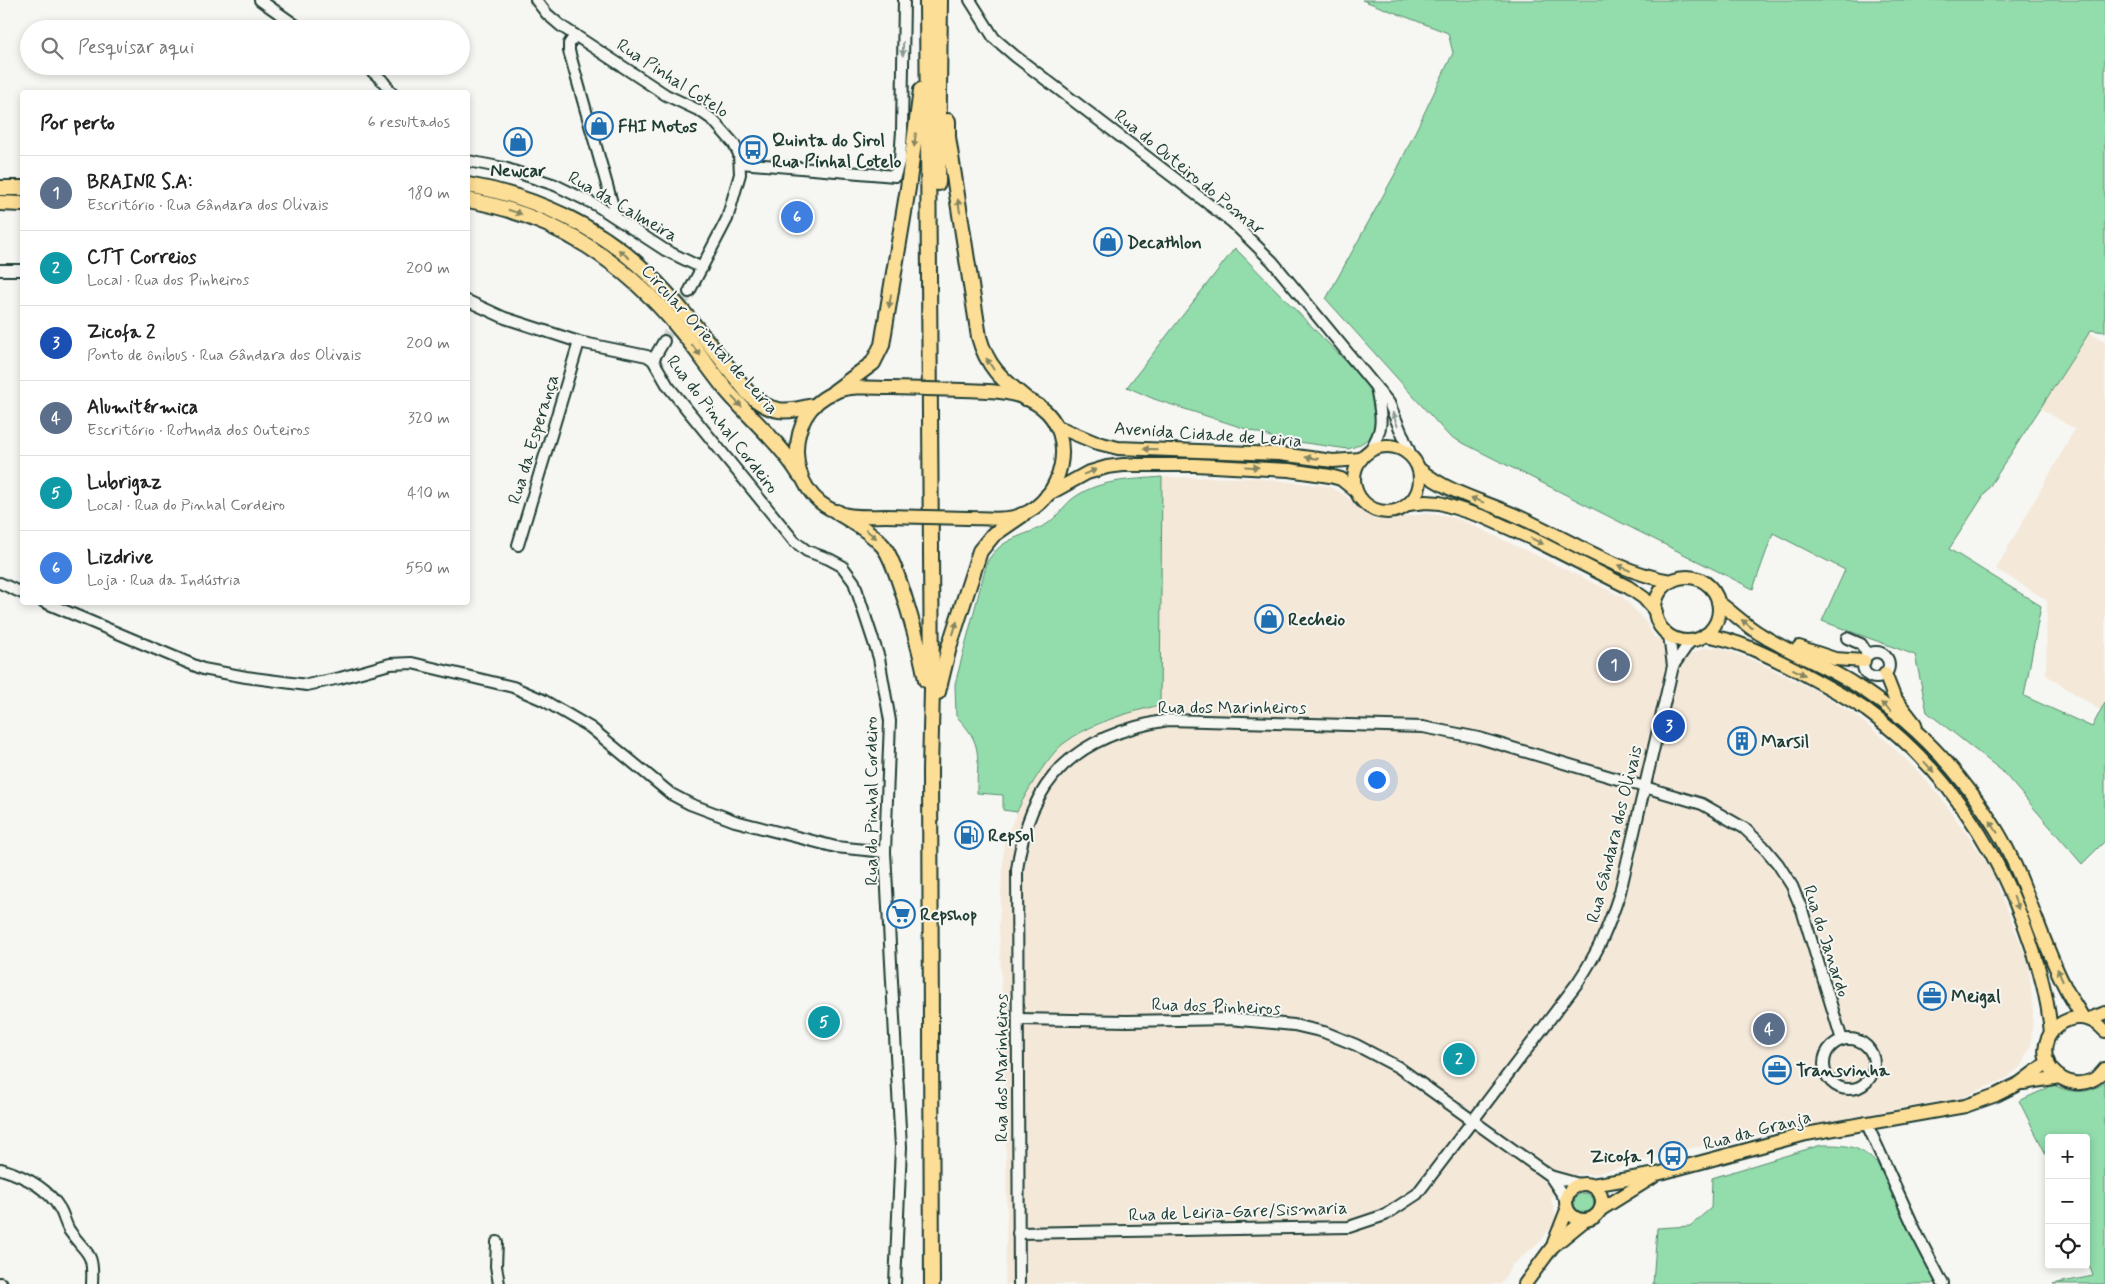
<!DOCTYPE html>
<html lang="pt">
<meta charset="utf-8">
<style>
:root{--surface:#fff;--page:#f2f2f2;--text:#222;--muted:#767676;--line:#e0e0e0;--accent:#2563eb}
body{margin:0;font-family:Mynerve,sans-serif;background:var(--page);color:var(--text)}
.controls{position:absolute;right:15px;bottom:15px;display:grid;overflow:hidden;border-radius:5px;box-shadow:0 2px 8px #0003}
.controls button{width:45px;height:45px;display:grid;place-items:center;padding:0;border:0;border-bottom:1px solid var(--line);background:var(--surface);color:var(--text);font:25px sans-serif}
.you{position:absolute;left:1376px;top:779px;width:18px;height:18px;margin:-12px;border:4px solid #fff;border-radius:50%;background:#1a73e8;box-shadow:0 0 0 8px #1a73e833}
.badge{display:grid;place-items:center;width:32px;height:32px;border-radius:50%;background:var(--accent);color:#fff;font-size:16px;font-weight:700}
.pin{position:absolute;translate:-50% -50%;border:2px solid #fff;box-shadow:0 1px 5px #0006}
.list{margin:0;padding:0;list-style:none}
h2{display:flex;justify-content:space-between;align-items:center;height:65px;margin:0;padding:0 20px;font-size:21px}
h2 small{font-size:16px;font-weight:400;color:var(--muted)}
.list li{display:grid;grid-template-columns:32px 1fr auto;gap:15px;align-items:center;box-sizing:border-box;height:75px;padding:0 20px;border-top:1px solid var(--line)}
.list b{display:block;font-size:19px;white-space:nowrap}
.list p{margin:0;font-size:16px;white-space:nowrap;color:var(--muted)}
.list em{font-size:16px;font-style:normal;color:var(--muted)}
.icon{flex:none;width:28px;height:28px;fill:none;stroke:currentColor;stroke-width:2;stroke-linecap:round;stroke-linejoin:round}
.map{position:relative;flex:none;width:2105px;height:1284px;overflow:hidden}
.search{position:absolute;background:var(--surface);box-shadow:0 2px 8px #0003;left:20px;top:20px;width:450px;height:55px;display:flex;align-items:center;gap:12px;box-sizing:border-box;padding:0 18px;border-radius:28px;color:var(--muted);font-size:19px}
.panel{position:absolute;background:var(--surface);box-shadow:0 2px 8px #0003;left:20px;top:90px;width:450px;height:515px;border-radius:5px}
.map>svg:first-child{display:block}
.built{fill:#f4e8d9}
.green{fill:#93dcab;stroke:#598c70}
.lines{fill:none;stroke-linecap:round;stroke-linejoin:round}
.minor-tunnel{stroke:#cbd1cc;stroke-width:10;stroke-dasharray:10 5;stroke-linecap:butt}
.minor-casing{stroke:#1f3d34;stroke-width:14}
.major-casing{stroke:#1f3d34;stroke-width:16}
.highway-casing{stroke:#1f3d34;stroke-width:18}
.minor{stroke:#f6f6f2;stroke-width:10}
.major{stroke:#fdde96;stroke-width:12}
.highway{stroke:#fdde96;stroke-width:14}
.major-bridge-casing{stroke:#1f3d34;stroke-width:16;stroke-linecap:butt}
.major-bridge{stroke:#fdde96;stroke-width:12}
.oneway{fill:#8a9a93}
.oneway2{fill:#838560}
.labels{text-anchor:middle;stroke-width:4;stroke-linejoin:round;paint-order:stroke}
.street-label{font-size:18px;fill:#1f3d34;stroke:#f6f6f2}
.poi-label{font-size:18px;font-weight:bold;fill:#1f3d34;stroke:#f6f6f2;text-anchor:start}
</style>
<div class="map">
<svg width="2105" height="1284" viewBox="0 0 2105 1284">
<rect width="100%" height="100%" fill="#f6f6f2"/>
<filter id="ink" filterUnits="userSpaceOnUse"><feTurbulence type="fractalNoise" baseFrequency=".02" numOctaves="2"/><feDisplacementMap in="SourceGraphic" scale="10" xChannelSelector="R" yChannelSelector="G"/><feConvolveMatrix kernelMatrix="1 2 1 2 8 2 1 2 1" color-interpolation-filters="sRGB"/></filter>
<g filter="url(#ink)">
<!-- built -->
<g class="built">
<path d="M 2081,327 L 2105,342 L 2105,702 L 2100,710 L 2046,675 L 2047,600 L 1996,569 L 2075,429 L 2038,407 Z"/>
<path d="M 1162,477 L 1256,478 L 1328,486 L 1342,493 L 1364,512 L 1376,518 L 1388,519 L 1424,514 L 1444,515 L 1466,522 L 1623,597 L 1645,621 L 1654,637 L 1694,653 L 1704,648 L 1719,647 L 1753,660 L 1813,689 L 1852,713 L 1881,736 L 1915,768 L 1939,795 L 1991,869 L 2029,965 L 2033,1013 L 2031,1044 L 2021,1066 L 2007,1078 L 1958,1099 L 1912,1106 L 1687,1149 L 1595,1174 L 1577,1174 L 1551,1199 L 1556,1216 L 1551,1227 L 1539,1243 L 1512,1265 L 1501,1284 L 1005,1284 L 1007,1211 L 1004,1050 L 999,927 L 1004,842 L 1022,801 L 1034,781 L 1061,745 L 1085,731 L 1123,714 L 1160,705 Z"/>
</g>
<!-- green -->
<g class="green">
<path d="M 1362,0 L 2105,0 L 2105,332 L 2091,330 L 1949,549 L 2041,606 L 2024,696 L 2092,727 L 2105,702 L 2105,841 L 2082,864 L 2002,771 L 1927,712 L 1915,655 L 1822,621 L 1845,570 L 1773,533 L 1753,589 L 1449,436 L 1326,299 L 1395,174 L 1453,53 L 1448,33 Z"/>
<path d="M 1235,248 L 1369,385 C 1382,413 1383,439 1348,449 L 1277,439 L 1154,399 L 1127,387 Z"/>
<path d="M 1162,477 L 1160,705 C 1126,713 1091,723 1063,744 C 1049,755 1024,795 1017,812 L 1003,810 L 1003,795 L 977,793 C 977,756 984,744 956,716 L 955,684 L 987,562 C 1003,536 1022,538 1047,524 C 1056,518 1063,507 1071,500 C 1097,479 1131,480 1162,477 Z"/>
<path d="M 2105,1082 L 2105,1284 L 2053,1284 L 2093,1276 L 2086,1255 L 2086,1138 L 2049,1138 L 2049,1160 L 2019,1101 L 2054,1085 C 2070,1094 2091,1094 2105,1082 Z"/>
<path d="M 1821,1145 C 1847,1145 1860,1145 1878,1165 L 1936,1279 L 1933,1284 L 1653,1284 L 1657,1228 L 1690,1226 L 1711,1208 L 1712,1178 Z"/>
<circle cx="1584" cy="1203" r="10"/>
</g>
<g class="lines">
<!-- minor-tunnel -->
<path class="minor-tunnel" d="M 664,341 L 689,292"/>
<defs>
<g id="minor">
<path d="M 260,0 L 301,29"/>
<path d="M 536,0 L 547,14 L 561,26 L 666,95 L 700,111 L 713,120 L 734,144 L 739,154 L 740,174 L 727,219 L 689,292"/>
<path d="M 970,0 L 994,38 L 1015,56 L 1232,222 L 1272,261 L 1389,403 L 1411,455"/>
<path d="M 575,35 L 569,44 L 569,51 L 616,217"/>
<path d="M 366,66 L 382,80 L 391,92"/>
<path d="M 468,161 L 504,168 L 555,185 L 596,205 L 665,250 L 702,268"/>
<path d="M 740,163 L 895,176 L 900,159 L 902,131 L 904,0"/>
<path d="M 0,270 L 22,270"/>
<path d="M 468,301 L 505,318 L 579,342 L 647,356 L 653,360 L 668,386 L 794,541 L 807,551 L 829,559 L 842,566 L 854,582 L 879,658 L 890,721 L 885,852 L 901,1147 L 895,1284"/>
<path d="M 653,360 L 664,341"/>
<path d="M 1369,451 C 1386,428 1381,414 1376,387"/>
<path d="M 518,545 L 579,342"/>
<path d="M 0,583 L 22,593"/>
<path d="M 44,602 L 203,669 L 246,677 L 307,685 L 340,678 L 390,664 L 412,663 L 513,687 L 543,700 L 591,728 L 671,794 L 690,804 L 735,821 L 836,847 L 885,852"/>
<path d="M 1847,638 L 1861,644 L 1868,655"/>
<circle cx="1876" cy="665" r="13"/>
<path d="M 1673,666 L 1691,640"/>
<path d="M 1018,1019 L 1127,1021 L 1229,1019 L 1294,1025 L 1324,1032 L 1356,1045 L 1398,1067 L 1550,1176 L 1566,1200"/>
<circle cx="1849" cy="1064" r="25"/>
<path d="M 1866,1122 L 1918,1236 L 1943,1284"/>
<path d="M 1,1169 C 24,1176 48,1188 60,1209 C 64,1216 65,1223 69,1230 C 86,1255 94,1249 92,1284"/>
<path d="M 1550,1176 L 1579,1184"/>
<path d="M 1018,1233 L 1349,1227 L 1385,1215 L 1417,1194 L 1578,982 C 1599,950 1608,929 1620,892 L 1673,666 L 1669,635"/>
<path d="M 497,1242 L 496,1266 L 499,1284"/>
<path d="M 0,1283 L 2,1284"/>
<path d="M 1019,1284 L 1017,870 C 1029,777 1077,735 1168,720 L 1423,727 L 1479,738 L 1702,804 L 1744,828 L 1763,846 L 1778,864 L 1792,886 L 1802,910 L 1842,1040"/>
</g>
<g id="major">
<path d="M 963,390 C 991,391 1017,390 1041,407 C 1078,435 1063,500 1021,515 C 1005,521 985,518 968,518"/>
<path d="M 1056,426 L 1094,442 L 1118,448 L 1280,454 L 1333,461 L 1361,459"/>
<circle cx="1387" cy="479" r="33"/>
<path d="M 1419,469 C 1450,494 1482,500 1517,516 C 1566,538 1619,573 1671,581"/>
<path d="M 1047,495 L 1087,473 L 1107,467 L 1123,465 L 1195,465 L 1289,470 L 1330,476 L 1341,479 L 1356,491"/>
<path d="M 1408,504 L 1426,502 L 1440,503 L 1484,517 L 1533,539 L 1628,587 L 1644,598 L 1656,612"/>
<path d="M 886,516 C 871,516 851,518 837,512 C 785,493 783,412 835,392 C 853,385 873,388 892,388"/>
<circle cx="1687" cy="609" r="32"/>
<path d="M 1718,602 C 1732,612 1745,625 1760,634 C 1790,653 1824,665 1854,684 C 1912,720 1960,771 1996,829 C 2026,878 2038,934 2064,985 C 2069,996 2077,1007 2083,1018"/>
<path d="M 1705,635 C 1738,640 1767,655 1797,670 C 1820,683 1844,695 1866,710 C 1941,764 1993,841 2025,927 C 2038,962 2048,996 2051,1033"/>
<path d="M 1799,647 L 1835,659 L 1864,661"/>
<path d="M 1885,674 L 1894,697 L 1915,724"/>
<path d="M 2089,1019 L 2105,1013"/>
<path d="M 2105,1031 C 2077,997 2027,1036 2052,1070 C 2058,1077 2066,1082 2075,1083 C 2087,1084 2098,1079 2105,1069"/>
<path d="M 2023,1083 L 2060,1077"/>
<circle cx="1584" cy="1202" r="18"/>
<path d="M 1592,1185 L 1657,1174 L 1806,1134 L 1965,1106 L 1996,1095 L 2020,1083 L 2048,1062"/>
<path d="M 1600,1210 L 1653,1177"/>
<path d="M 1554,1243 L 1567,1210"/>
<path d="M 1525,1284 L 1553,1246 L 1585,1220"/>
</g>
<g id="highway">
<path d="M 927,0 L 932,690 L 930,770 L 932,1284"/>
<path d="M 948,121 L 948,137 L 979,337 C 987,367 1002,379 1025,398"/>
<path d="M 938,183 L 940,0"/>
<path d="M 468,185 C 533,196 598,226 646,272 C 684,309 716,353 749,394 C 772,414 785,413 813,406"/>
<path d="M 0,188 L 22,188"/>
<path d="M 468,200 C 557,216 625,262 682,332 C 698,351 712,373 728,392 C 753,421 779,442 800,475"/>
<path d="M 0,203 L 22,204"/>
<path d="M 834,392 L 873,363 L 882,345 L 908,188 L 921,90"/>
<path d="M 837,512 C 853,522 870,531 883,546 C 897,562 922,656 926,680"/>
<path d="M 938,692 L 949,647 L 980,551 L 993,535 L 1022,515"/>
</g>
</defs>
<!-- minor casing -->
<use href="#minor" class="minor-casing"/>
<!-- major casing -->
<use href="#major" class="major-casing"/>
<!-- highway casing -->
<use href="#highway" class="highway-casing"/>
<!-- minor -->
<use href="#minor" class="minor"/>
<!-- major -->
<use href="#major" class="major"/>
<!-- highway -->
<use href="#highway" class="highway"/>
<defs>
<g id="major-bridge">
<path d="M 892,388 L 963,390"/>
<path d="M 886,516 L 968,518"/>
</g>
</defs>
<!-- major-bridge casing -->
<use href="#major-bridge" class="major-bridge-casing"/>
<!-- major-bridge -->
<use href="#major-bridge" class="major-bridge"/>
</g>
<!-- one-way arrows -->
<defs><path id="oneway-solid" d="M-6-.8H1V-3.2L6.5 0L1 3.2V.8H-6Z" transform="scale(1.25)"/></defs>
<g class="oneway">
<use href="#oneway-solid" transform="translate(903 49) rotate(91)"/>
<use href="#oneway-solid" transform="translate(1395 419) rotate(-110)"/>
</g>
<g class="oneway2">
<use href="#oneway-solid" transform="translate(915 140) rotate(97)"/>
<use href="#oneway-solid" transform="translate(959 206) rotate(-99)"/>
<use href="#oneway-solid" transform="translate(515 212) rotate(18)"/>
<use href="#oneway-solid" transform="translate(624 254) rotate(-142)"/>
<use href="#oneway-solid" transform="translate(890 301) rotate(99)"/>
<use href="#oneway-solid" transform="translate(696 350) rotate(52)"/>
<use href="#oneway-solid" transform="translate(990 364) rotate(-123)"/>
<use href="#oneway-solid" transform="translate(737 402) rotate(46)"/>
<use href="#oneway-solid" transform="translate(1150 449) rotate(-178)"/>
<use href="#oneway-solid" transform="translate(1312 458) rotate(-173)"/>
<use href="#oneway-solid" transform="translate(1252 467) rotate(3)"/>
<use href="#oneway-solid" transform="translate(1090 472) rotate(-21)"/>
<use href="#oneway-solid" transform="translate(1477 500) rotate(-160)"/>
<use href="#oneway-solid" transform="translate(871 534) rotate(40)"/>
<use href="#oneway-solid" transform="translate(1537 541) rotate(26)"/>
<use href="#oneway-solid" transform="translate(1624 568) rotate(-155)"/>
<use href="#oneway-solid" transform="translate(1747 624) rotate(-142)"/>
<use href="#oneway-solid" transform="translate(955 628) rotate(-73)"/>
<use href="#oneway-solid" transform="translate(1799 672) rotate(27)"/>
<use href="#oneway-solid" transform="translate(1886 707) rotate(-141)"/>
<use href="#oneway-solid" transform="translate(1929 767) rotate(48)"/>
<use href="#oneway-solid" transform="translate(1994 827) rotate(-122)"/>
<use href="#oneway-solid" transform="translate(2016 903) rotate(69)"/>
<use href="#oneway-solid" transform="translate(2060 975) rotate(-113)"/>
</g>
</g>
<!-- icons -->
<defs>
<symbol id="shop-ring" viewBox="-11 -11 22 22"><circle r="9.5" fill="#f6f6f2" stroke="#1f6fb2" stroke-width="1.5"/><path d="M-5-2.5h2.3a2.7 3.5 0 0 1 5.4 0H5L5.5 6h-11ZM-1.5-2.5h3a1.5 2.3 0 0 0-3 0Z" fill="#1f6fb2"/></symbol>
<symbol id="bus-ring" viewBox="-11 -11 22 22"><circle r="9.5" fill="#f6f6f2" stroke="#1f6fb2" stroke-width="1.5"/><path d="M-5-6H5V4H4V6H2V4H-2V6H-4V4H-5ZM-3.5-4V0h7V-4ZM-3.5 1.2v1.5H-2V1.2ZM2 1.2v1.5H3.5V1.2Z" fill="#1f6fb2"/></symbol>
<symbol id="building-ring" viewBox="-11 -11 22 22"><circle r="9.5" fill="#f6f6f2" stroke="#1f6fb2" stroke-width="1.5"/><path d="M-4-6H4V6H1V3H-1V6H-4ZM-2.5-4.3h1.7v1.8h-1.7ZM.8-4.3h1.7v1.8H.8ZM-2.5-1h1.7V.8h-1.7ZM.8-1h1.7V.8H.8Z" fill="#1f6fb2"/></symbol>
<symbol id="fuel-ring" viewBox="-11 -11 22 22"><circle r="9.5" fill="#f6f6f2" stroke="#1f6fb2" stroke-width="1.5"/><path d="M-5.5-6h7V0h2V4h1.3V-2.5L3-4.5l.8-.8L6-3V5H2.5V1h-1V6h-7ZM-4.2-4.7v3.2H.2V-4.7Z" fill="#1f6fb2"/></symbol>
<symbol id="supermarket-ring" viewBox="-11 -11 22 22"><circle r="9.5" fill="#f6f6f2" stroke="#1f6fb2" stroke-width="1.5"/><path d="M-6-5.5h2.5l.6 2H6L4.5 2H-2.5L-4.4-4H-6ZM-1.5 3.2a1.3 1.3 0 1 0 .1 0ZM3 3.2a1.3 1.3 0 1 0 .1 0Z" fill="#1f6fb2"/></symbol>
<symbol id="office-ring" viewBox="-11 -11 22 22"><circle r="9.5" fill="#f6f6f2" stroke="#1f6fb2" stroke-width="1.5"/><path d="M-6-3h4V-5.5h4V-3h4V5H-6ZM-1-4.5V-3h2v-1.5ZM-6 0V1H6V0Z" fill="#1f6fb2"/></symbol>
</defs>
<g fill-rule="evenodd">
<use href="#shop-ring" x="583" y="110" width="32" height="32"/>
<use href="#shop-ring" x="502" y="126" width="32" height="32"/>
<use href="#bus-ring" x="737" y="134" width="32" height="32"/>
<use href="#shop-ring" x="1092" y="226" width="32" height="32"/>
<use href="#shop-ring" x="1253" y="603" width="32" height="32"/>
<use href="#building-ring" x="1726" y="725" width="32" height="32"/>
<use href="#fuel-ring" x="953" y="819" width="32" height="32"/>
<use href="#supermarket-ring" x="885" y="898" width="32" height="32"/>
<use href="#office-ring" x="1916" y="980" width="32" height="32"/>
<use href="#office-ring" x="1761" y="1054" width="32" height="32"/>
<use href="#bus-ring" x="1657" y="1140" width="32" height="32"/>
</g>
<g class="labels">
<!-- street labels -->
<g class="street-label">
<text transform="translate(673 78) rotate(33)" y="6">Rua Pinhal Cotelo</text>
<text transform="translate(1190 172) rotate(39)" y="6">Rua do Outeiro do Pomar</text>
<text transform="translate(623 206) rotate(30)" y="6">Rua da Calmeira</text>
<text transform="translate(710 339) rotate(48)" y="6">Circular Oriental de Leiria</text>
<text transform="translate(723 424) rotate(52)" y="6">Rua do Pinhal Cordeiro</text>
<text transform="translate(1208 434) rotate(4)" y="6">Avenida Cidade de Leiria</text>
<text transform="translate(533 439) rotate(-73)" y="6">Rua da Esperança</text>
<text x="1232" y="713">Rua dos Marinheiros</text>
<text transform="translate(871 801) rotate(-90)" y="6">Rua do Pinhal Cordeiro</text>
<text transform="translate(1614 834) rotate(-76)" y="6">Rua Gândara dos Olivais</text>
<text transform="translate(1827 941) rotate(72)" y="6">Rua do Janardo</text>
<text transform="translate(1216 1006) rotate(2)" y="6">Rua dos Pinheiros</text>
<text transform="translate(1001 1068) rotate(-90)" y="6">Rua dos Marinheiros</text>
<text transform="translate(1757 1130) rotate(-15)" y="6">Rua da Granja</text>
<text transform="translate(1238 1211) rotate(-2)" y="6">Rua de Leiria-Gare/Sismaria</text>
</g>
<!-- poi labels -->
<g class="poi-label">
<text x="618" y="132">FHI Motos</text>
<text x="772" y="146">Quinta do Sirol<tspan x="772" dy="21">Rua Pinhal Cotelo</tspan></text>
<text x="518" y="176" text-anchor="middle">Newcar</text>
<text x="1127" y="248">Decathlon</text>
<text x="1288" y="625">Recheio</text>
<text x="1761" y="747">Marsil</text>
<text x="988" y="841">Repsol</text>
<text x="920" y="920">Repshop</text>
<text x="1951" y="1002">Meigal</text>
<text x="1796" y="1076">Transvinha</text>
<text x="1654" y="1162" text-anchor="end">Zicofa 1</text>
</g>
</g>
</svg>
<div class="controls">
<button>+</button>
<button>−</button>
<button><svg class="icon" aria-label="locate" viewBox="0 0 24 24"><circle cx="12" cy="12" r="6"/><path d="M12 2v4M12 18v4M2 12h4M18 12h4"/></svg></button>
</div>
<div class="you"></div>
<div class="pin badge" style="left:1614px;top:665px;background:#5c6f8a">1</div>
<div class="pin badge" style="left:1459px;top:1059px;background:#0f9aa8">2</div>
<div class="pin badge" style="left:1669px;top:726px;background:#1a4fb4">3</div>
<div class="pin badge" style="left:1769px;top:1029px;background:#5c6f8a">4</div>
<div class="pin badge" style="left:824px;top:1022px;background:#0f9aa8">5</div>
<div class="pin badge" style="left:797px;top:217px;background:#3f7fe0">6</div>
<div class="search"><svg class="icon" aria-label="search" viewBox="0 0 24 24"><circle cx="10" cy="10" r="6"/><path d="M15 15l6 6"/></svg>Pesquisar aqui</div>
<section class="panel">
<h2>Por perto<small>6 resultados</small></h2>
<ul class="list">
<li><span class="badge" style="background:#5c6f8a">1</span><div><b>BRAINR S.A:</b><p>Escritório · Rua Gândara dos Olivais</p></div><em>180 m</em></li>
<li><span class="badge" style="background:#0f9aa8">2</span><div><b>CTT Correios</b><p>Local · Rua dos Pinheiros</p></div><em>200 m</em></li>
<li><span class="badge" style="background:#1a4fb4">3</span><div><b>Zicofa 2</b><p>Ponto de ônibus · Rua Gândara dos Olivais</p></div><em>200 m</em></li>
<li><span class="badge" style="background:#5c6f8a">4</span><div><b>Alumitérmica</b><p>Escritório · Rotunda dos Outeiros</p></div><em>320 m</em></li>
<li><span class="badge" style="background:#0f9aa8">5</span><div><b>Lubrigaz</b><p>Local · Rua do Pinhal Cordeiro</p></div><em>410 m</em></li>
<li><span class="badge" style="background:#3f7fe0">6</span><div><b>Lizdrive</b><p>Loja · Rua da Indústria</p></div><em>550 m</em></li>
</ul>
</section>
</div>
